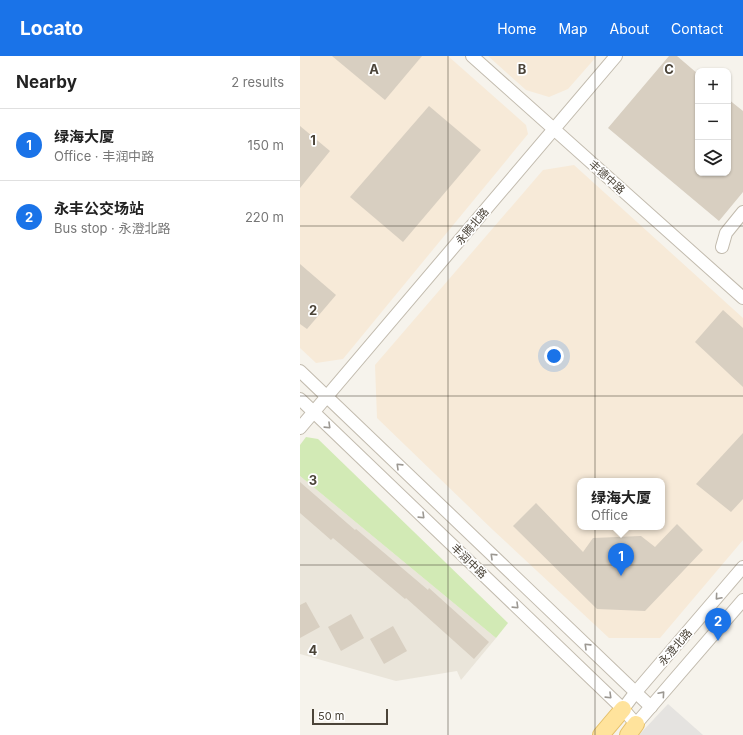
<!DOCTYPE html>
<meta charset="utf-8">
<style>
:root{--surface:#fff;--page:#f2f2f2;--text:#222;--muted:#767676;--line:#e0e0e0;--accent:#1a73e8}
body{margin:0;font-family:Inter,"Noto Sans SC",sans-serif;background:var(--page);color:var(--text)}
.controls{position:absolute;right:12px;top:12px;display:grid;overflow:hidden;border-radius:8px;box-shadow:0 1px 3px #0004}
.controls button{width:36px;height:36px;display:grid;place-items:center;padding:0;border:0;border-bottom:1px solid var(--line);background:var(--surface);color:var(--text);font:20px sans-serif}
.scale{position:absolute;left:12px;bottom:10px;width:76px;box-sizing:border-box;padding-left:4px;border:2px solid #4b4439;border-top:0;font-size:11px;line-height:14px;white-space:nowrap;color:#4b4439;-webkit-text-stroke:3px #fff;paint-order:stroke}
.you{position:absolute;left:254px;top:300px;width:14px;height:14px;margin:-10px;border:3px solid #fff;border-radius:50%;background:#1a73e8;box-shadow:0 0 0 6px #1a73e833}
.badge{display:grid;place-items:center;width:26px;height:26px;border-radius:50%;background:var(--accent);color:#fff;font-size:13px;font-weight:700}
.pin{position:absolute;translate:-50% -33px;filter:drop-shadow(0 1px 2px #0008)}
.pin::after{content:'';position:absolute;top:21px;width:14px;height:12px;background:inherit;clip-path:polygon(0 0,100% 0,50% 100%)}
.popup{position:absolute;left:277px;top:422px;width:88px;height:52px;box-sizing:border-box;display:grid;place-content:center;border-radius:8px;background:var(--surface);filter:drop-shadow(0 1px 3px #0005);font-size:13px;white-space:nowrap;color:var(--muted)}
.popup b{font-size:15px;color:var(--text)}
.popup::after{content:'';position:absolute;left:50%;top:100%;margin-left:-8px;border:8px solid transparent;border-top-color:var(--surface)}
.list{margin:0;padding:0;list-style:none}
h2{display:flex;justify-content:space-between;align-items:center;height:52px;margin:0;padding:0 16px;font-size:17px}
h2 small{font-size:13px;font-weight:400;color:var(--muted)}
.list li{display:grid;grid-template-columns:26px 1fr auto;gap:12px;align-items:center;box-sizing:border-box;height:72px;padding:0 16px;border-top:1px solid var(--line)}
.list b{display:block;font-size:15px;white-space:nowrap}
.list p{margin:0;font-size:13px;white-space:nowrap;color:var(--muted)}
.list em{font-size:13px;font-style:normal;color:var(--muted)}
.icon{flex:none;width:22px;height:22px;fill:none;stroke:currentColor;stroke-width:2;stroke-linecap:round;stroke-linejoin:round}
.map{position:relative;flex:none;width:443px;height:679px;overflow:hidden}
header{display:flex;align-items:center;gap:24px;box-sizing:border-box;height:56px;padding:0 20px;background:var(--accent);color:#fff}
header strong{font-size:19px}
nav{display:flex;gap:22px;margin-inline-start:auto;font-size:14px}
main{display:flex}
aside{flex:1;background:var(--surface)}
.map>svg:first-child{display:block}
.residential{fill:#eae5da}
.commercial{fill:#f7ead8;fill-rule:evenodd}
.green{fill:#d2eab5}
.parking{fill:#e5e3e0}
.building{fill:#d8cfc1}
.lines{fill:none;stroke-linecap:round;stroke-linejoin:round}
.minor-casing{stroke:#c2bbae;stroke-width:14}
.major-casing{stroke:#e6c16a;stroke-width:18}
.minor{stroke:#fff;stroke-width:12}
.major{stroke:#ffe39c;stroke-width:16}
.oneway{stroke:#9c9892}
.grid{fill:none;stroke:#4b4439;stroke-width:1;stroke-opacity:0.55}
.labels{text-anchor:middle;stroke-width:3.5;stroke-linejoin:round;paint-order:stroke}
.street-label{font-size:11px;fill:#4b4439;stroke:#fff}
.grid-label{font-size:13px;text-anchor:middle;font-weight:bold;fill:#4b4439;stroke:#fff;stroke-width:3.5;stroke-linejoin:round;paint-order:stroke}
</style>
<header>
<strong>Locato</strong>
<nav><a>Home</a><a>Map</a><a>About</a><a>Contact</a></nav>
</header>
<main>
<aside>
<h2>Nearby<small>2 results</small></h2>
<ul class="list">
<li><span class="badge">1</span><div><b>绿海大厦</b><p>Office · 丰润中路</p></div><em>150 m</em></li>
<li><span class="badge">2</span><div><b>永丰公交场站</b><p>Bus stop · 永澄北路</p></div><em>220 m</em></li>
</ul>
</aside>
<div class="map">
<svg width="443" height="679" viewBox="0 0 443 679">
<rect width="100%" height="100%" fill="#f6f3ec"/>
<!-- residential -->
<path class="residential" d="M 0,420 L 196,582 L 161,624 L 157,615 L 96,625 L 0,598 Z"/>
<!-- commercial -->
<g class="commercial">
<path d="M 0,0 L 148,0 L 226,69 L 228,78 L 43,303 L 16,307 L 0,292 Z"/>
<path d="M 188,0 L 297,0 L 268,33 L 249,41 L 226,34 Z"/>
<path d="M 274,109 L 443,262 L 443,484 L 360,582 L 309,582 L 193,474 L 77,362 L 75,309 L 243,114 ZM 280,425 L 362,425 L 362,471 L 280,471 Z"/>
</g>
<!-- green -->
<path class="green" d="M 6,381 L 18,383 L 208,567 L 196,582 L 0,420 L 0,389 Z"/>
<!-- parking -->
<path class="parking" d="M 368,648 L 403,679 L 339,679 Z"/>
<!-- building -->
<g class="building">
<path d="M 32,0 L 122,0 L 85,44 Z"/>
<path d="M 369,0 L 377,0 L 398,18 L 398,117 L 428,117 L 428,43 L 443,55 L 443,136 L 419,165 L 308,72 Z"/>
<path d="M 129,50 L 181,94 L 103,186 L 50,141 Z"/>
<path d="M 0,70 L 30,95 L 0,132 Z"/>
<path d="M 0,208 L 36,239 L 7,273 L 0,268 Z"/>
<path d="M 423,254 L 443,272 L 443,331 L 395,286 Z"/>
<path d="M 443,377 L 443,443 L 431,456 L 396,428 Z"/>
<path d="M 0,426 L 55,474 L 56,473 L 128,534 L 129,532 L 189,586 L 174,603 L 106,542 L 105,543 L 33,482 L 31,484 L 0,457 Z"/>
<path d="M 236,447 L 283,496 L 293,482 L 341,480 L 355,491 L 377,468 L 403,494 L 345,555 L 297,553 L 213,470 Z"/>
<path d="M 6,546 L 20,571 L 0,582 L 0,549 Z"/>
<path d="M 51,558 L 64,582 L 41,595 L 28,571 Z"/>
<path d="M 93,570 L 107,595 L 84,608 L 70,583 Z"/>
</g>
<g class="lines">
<defs>
<g id="minor">
<path d="M 172,0 L 443,242"/>
<path d="M 422,191 L 426,177 L 443,156"/>
<path d="M 0,315 L 351,651"/>
<path d="M 0,343 L 323,653 L 336,668 L 443,544"/>
<path d="M 0,372 L 316,0"/>
<path d="M 323,653 L 335,637 L 443,511"/>
</g>
<g id="major">
<path d="M 301,679 L 323,653"/>
<path d="M 328,679 L 336,668"/>
</g>
</defs>
<!-- minor casing -->
<use href="#minor" class="minor-casing"/>
<!-- major casing -->
<use href="#major" class="major-casing"/>
<!-- minor -->
<use href="#minor" class="minor"/>
<!-- major -->
<use href="#major" class="major"/>
</g>
<!-- one-way arrows -->
<defs><path id="oneway-chevron" d="M-2-3.5L2.5 0L-2 3.5" fill="none" stroke-width="1.6" stroke-linecap="round" stroke-linejoin="round"/></defs>
<g class="oneway">
<use href="#oneway-chevron" transform="translate(28 370) rotate(44)"/>
<use href="#oneway-chevron" transform="translate(99 410) rotate(-136)"/>
<use href="#oneway-chevron" transform="translate(122 460) rotate(44)"/>
<use href="#oneway-chevron" transform="translate(193 500) rotate(-136)"/>
<use href="#oneway-chevron" transform="translate(418 541) rotate(131)"/>
<use href="#oneway-chevron" transform="translate(216 550) rotate(44)"/>
<use href="#oneway-chevron" transform="translate(287 590) rotate(-136)"/>
<use href="#oneway-chevron" transform="translate(362 638) rotate(-49)"/>
<use href="#oneway-chevron" transform="translate(309 640) rotate(44)"/>
</g>
<!-- grid -->
<path class="grid" d="M 148,0 L 148,679M 295,0 L 295,679M 0,170 L 443,170M 0,340 L 443,340M 0,509 L 443,509"/>
<g class="labels">
<!-- street labels -->
<g class="street-label">
<text transform="translate(307 121) rotate(42)" y="4">丰德中路</text>
<text transform="translate(172 170) rotate(-50)" y="4">永腾北路</text>
<text transform="translate(169 505) rotate(44)" y="4">丰润中路</text>
<text transform="translate(375 591) rotate(-49)" y="4">永澄北路</text>
</g>
</g>
<g class="grid-label">
<text x="74" y="18">A</text>
<text x="222" y="18">B</text>
<text x="369" y="18">C</text>
<text x="13" y="89">1</text>
<text x="13" y="259">2</text>
<text x="13" y="429">3</text>
<text x="13" y="599">4</text>
</g>
</svg>
<div class="controls">
<button>+</button>
<button>−</button>
<button><svg class="icon" aria-label="layers" viewBox="0 0 24 24"><path d="M12 4l9 5-9 5-9-5zM3 14l9 5 9-5"/></svg></button>
</div>
<div class="scale">50 m</div>
<div class="you"></div>
<div class="pin badge" style="left:321px;top:520px">1</div>
<div class="popup"><b>绿海大厦</b>Office</div>
<div class="pin badge" style="left:418px;top:585px">2</div>
</div>
</main>
